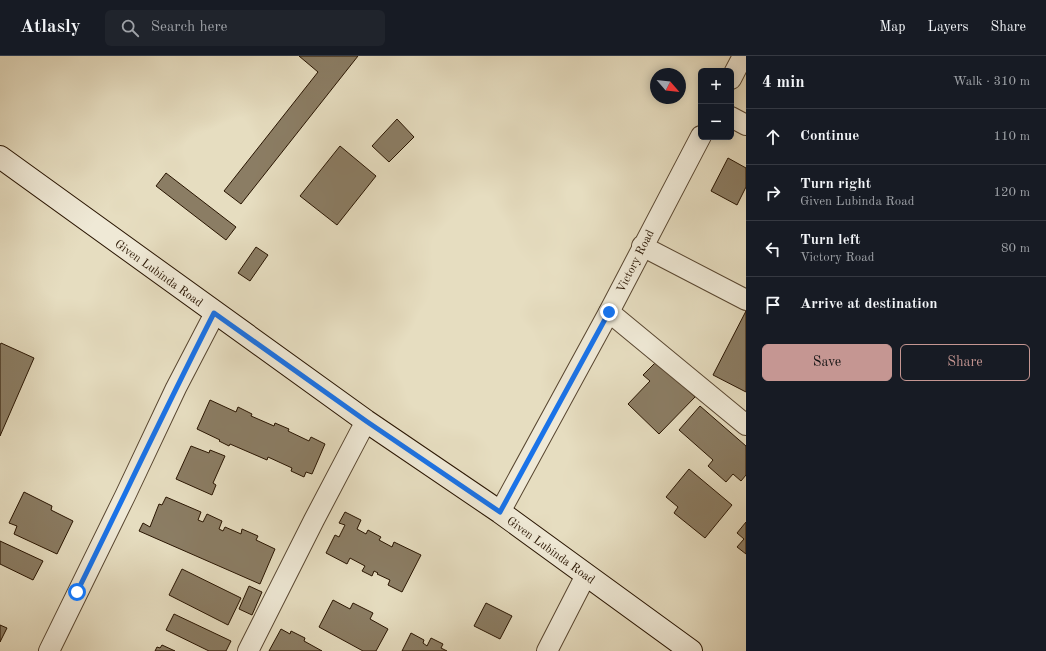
<!DOCTYPE html>
<meta charset="utf-8">
<style>
:root{--surface:#171b24;--page:#20242c;--text:#f1f3f6;--muted:#9ea1a6;--line:#363941;--accent:#c59692}
body{margin:0;font-family:"Old Standard TT",serif;background:var(--page);color:var(--text)}
.controls{position:absolute;right:12px;top:12px;display:grid;overflow:hidden;border-radius:6px;box-shadow:0 2px 10px #0003}
.controls button{width:36px;height:36px;display:grid;place-items:center;padding:0;border:0;border-bottom:1px solid var(--line);background:var(--surface);color:var(--text);font:20px sans-serif}
.compass{position:absolute;left:650px;top:12px;width:36px;height:36px;border-radius:50%;background:var(--surface);box-shadow:0 2px 10px #0003;rotate:118deg}
.stop{position:absolute;width:12px;height:12px;margin:-9px;border:3px solid #1a73e8;border-radius:50%;background:#fff}
.stop.end{background:#1a73e8;border-color:#fff;box-shadow:0 1px 4px #0008}
.list{margin:0;padding:0;list-style:none}
h2{display:flex;justify-content:space-between;align-items:center;height:52px;margin:0;padding:0 16px;font-size:17px}
h2 small{font-size:13px;font-weight:400;color:var(--muted)}
.list li{display:grid;grid-template-columns:26px 1fr auto;gap:12px;align-items:center;box-sizing:border-box;height:56px;padding:0 16px;border-top:1px solid var(--line)}
.list b{display:block;font-size:15px;white-space:nowrap}
.list p{margin:0;font-size:13px;white-space:nowrap;color:var(--muted)}
.list em{font-size:13px;font-style:normal;color:var(--muted)}
.actions{display:flex;gap:8px;padding:12px 16px}
.actions a{flex:1;padding:9px 0;border:1px solid var(--accent);border-radius:6px;text-align:center;font-size:14px;color:var(--accent)}
.actions .main{background:var(--accent);color:#111}
.icon{flex:none;width:22px;height:22px;fill:none;stroke:currentColor;stroke-width:2;stroke-linecap:round;stroke-linejoin:round}
.map{position:relative;flex:none;width:746px;height:595px;overflow:hidden}
header{display:flex;align-items:center;gap:24px;box-sizing:border-box;height:56px;padding:0 20px;background:var(--surface);border-bottom:1px solid var(--line)}
header strong{font-size:19px}
nav{display:flex;gap:22px;margin-inline-start:auto;font-size:14px}
.search{width:280px;height:36px;background:var(--page);display:flex;align-items:center;gap:10px;box-sizing:border-box;padding:0 14px;border-radius:6px;color:var(--muted);font-size:15px}
main{display:flex}
aside{flex:1;background:var(--surface)}
.map>svg:first-child{display:block}
.building{fill:#8b7d64;stroke:#281400}
.lines{fill:none;stroke-linecap:round;stroke-linejoin:round}
.street-casing{stroke:#584630;stroke-width:22}
.secondary-casing{stroke:#281400;stroke-width:24}
.street{stroke:#efe9d6;stroke-width:20}
.secondary{stroke:#efe9d6;stroke-width:22}
.route{stroke:#1a73e8;stroke-width:5}
.labels{text-anchor:middle;stroke-width:3;stroke-linejoin:round;paint-order:stroke}
.street-label{font-size:12px;fill:#281400;stroke:#efe9d6}
</style>
<header>
<strong>Atlasly</strong>
<div class="search"><svg class="icon" aria-label="search" viewBox="0 0 24 24"><circle cx="10" cy="10" r="6"/><path d="M15 15l6 6"/></svg>Search here</div>
<nav><a>Map</a><a>Layers</a><a>Share</a></nav>
</header>
<main>
<div class="map">
<svg width="746" height="595" viewBox="0 0 746 595">
<rect width="100%" height="100%" fill="#e6ddc0"/>
<filter id="stains"><feTurbulence type="fractalNoise" baseFrequency=".005" numOctaves="4"/><feColorMatrix values="0 0 0 0 .2 0 0 0 0 .09 0 0 0 0 .02 0 0 0 .5 -.17"/></filter>
<radialGradient id="worn" r=".72"><stop offset=".6" stop-color="#630" stop-opacity="0"/><stop offset="1" stop-color="#630" stop-opacity=".3"/></radialGradient>
<!-- building -->
<g class="building">
<path d="M 299,0 L 358,0 L 241,148 L 224,135 L 318,16 Z"/>
<path d="M 397,63 L 414,81 L 389,106 L 372,90 Z"/>
<path d="M 340,90 L 376,120 L 337,169 L 300,140 Z"/>
<path d="M 728,102 L 746,112 L 746,131 L 737,149 L 711,135 Z"/>
<path d="M 166,117 L 236,171 L 226,184 L 156,130 Z"/>
<path d="M 256,191 L 268,199 L 250,225 L 238,217 Z"/>
<path d="M 746,255 L 746,336 L 713,319 Z"/>
<path d="M 1,287 L 34,302 L 0,380 L 0,289 Z"/>
<path d="M 657,305 L 695,341 L 659,378 L 628,348 L 650,325 L 643,319 Z"/>
<path d="M 210,344 L 236,356 L 238,351 L 252,358 L 251,360 L 274,370 L 275,367 L 289,373 L 288,375 L 309,385 L 311,381 L 325,388 L 312,418 L 306,416 L 304,421 L 291,415 L 292,412 L 268,401 L 267,404 L 230,388 L 229,390 L 219,385 L 220,384 L 197,373 Z"/>
<path d="M 700,350 L 746,390 L 746,419 L 741,425 L 733,418 L 726,426 L 708,410 L 713,404 L 679,374 Z"/>
<path d="M 191,390 L 209,397 L 210,394 L 225,400 L 213,427 L 216,429 L 212,439 L 176,423 Z"/>
<path d="M 689,413 L 732,449 L 705,482 L 674,457 L 678,451 L 666,441 Z"/>
<path d="M 24,436 L 52,450 L 51,454 L 73,465 L 57,498 L 14,478 L 17,470 L 9,467 Z"/>
<path d="M 166,441 L 201,456 L 198,464 L 203,466 L 207,458 L 222,465 L 219,473 L 223,475 L 225,471 L 241,478 L 242,473 L 258,480 L 256,484 L 275,493 L 260,528 L 139,475 L 143,467 L 150,471 L 159,448 L 162,449 Z"/>
<path d="M 345,456 L 361,464 L 357,473 L 366,478 L 368,474 L 381,481 L 379,484 L 392,491 L 394,486 L 421,499 L 402,536 L 388,529 L 390,524 L 377,518 L 378,517 L 374,515 L 372,520 L 362,515 L 365,510 L 350,502 L 347,508 L 326,497 L 335,479 L 339,481 L 345,469 L 339,467 Z"/>
<path d="M 746,466 L 746,498 L 737,491 L 744,483 L 737,477 Z"/>
<path d="M 0,485 L 43,505 L 33,524 L 0,508 Z"/>
<path d="M 182,513 L 241,542 L 228,569 L 169,539 Z"/>
<path d="M 249,530 L 262,536 L 252,559 L 239,553 Z"/>
<path d="M 333,544 L 350,553 L 353,547 L 373,557 L 370,563 L 388,573 L 376,595 L 363,595 L 319,571 Z"/>
<path d="M 486,547 L 512,560 L 500,583 L 474,570 Z"/>
<path d="M 174,558 L 231,585 L 226,595 L 209,595 L 166,574 Z"/>
<path d="M 0,569 L 7,572 L 0,586 Z"/>
<path d="M 281,573 L 290,578 L 291,575 L 305,582 L 304,585 L 322,595 L 269,595 Z"/>
<path d="M 411,577 L 424,584 L 423,587 L 427,590 L 431,582 L 443,588 L 441,592 L 447,595 L 402,595 Z"/>
<path d="M 162,589 L 175,595 L 155,595 L 157,591 L 160,592 Z"/>
</g>
<g class="lines">
<defs>
<g id="street">
<path d="M 731,23 L 743,0"/>
<path d="M 731,61 L 746,69"/>
<path d="M 642,190 L 746,244"/>
<path d="M 609,256 L 746,369"/>
<path d="M 500,456 L 609,256 L 701,80"/>
<path d="M 49,595 L 125,440 L 176,332 L 215,257"/>
<path d="M 248,595 L 314,464 L 366,365"/>
<path d="M 547,595 L 586,519"/>
</g>
<path id="secondary" d="M 0,101 L 366,365 L 500,456 L 691,595"/>
</defs>
<!-- street casing -->
<use href="#street" class="street-casing"/>
<!-- secondary casing -->
<use href="#secondary" class="secondary-casing"/>
<!-- street -->
<use href="#street" class="street"/>
<!-- secondary -->
<use href="#secondary" class="secondary"/>
</g>
<g class="lines">
<!-- route -->
<path class="route" d="M 77,536 C 123,443 167,349 214,257 L 366,365 L 500,456 L 609,256"/>
</g>
<g class="labels">
<!-- street labels -->
<g class="street-label">
<text transform="translate(635 205) rotate(-63)" y="4">Victory Road</text>
<text transform="translate(159 217) rotate(36)" y="4">Given Lubinda Road</text>
<text transform="translate(551 494) rotate(36)" y="4">Given Lubinda Road</text>
</g>
</g>
<rect width="100%" height="100%" filter="url(#stains)"/>
<rect width="100%" height="100%" fill="url(#worn)"/>
</svg>
<div class="controls">
<button>+</button>
<button>−</button>
</div>
<svg class="compass" viewBox="-18 -18 36 36"><path d="M0-13l5 13h-10z" fill="#e53935"/><path d="M0 13l5-13h-10z" fill="#9ea1a6"/></svg>
<div class="stop" style="left:77px;top:536px"></div>
<div class="stop end" style="left:609px;top:256px"></div>
</div>
<aside>
<h2>4 min<small>Walk · 310 m</small></h2>
<ul class="list">
<li><svg class="icon" aria-label="ahead" viewBox="0 0 24 24"><path d="M12 20V5M6 11l6-6 6 6"/></svg><div><b>Continue</b></div><em>110 m</em></li>
<li><svg class="icon" aria-label="right" viewBox="0 0 24 24"><path d="M7 20v-9h11M14 6l5 5-5 5"/></svg><div><b>Turn right</b><p>Given Lubinda Road</p></div><em>120 m</em></li>
<li><svg class="icon" aria-label="left" viewBox="0 0 24 24"><path d="M17 20v-9H6M10 6l-5 5 5 5"/></svg><div><b>Turn left</b><p>Victory Road</p></div><em>80 m</em></li>
<li><svg class="icon" aria-label="arrive" viewBox="0 0 24 24"><path d="M6 21V4h12l-3 4 3 4H6"/></svg><div><b>Arrive at destination</b></div></li>
</ul>
<div class="actions"><a class="main">Save</a><a>Share</a></div>
</aside>
</main>
